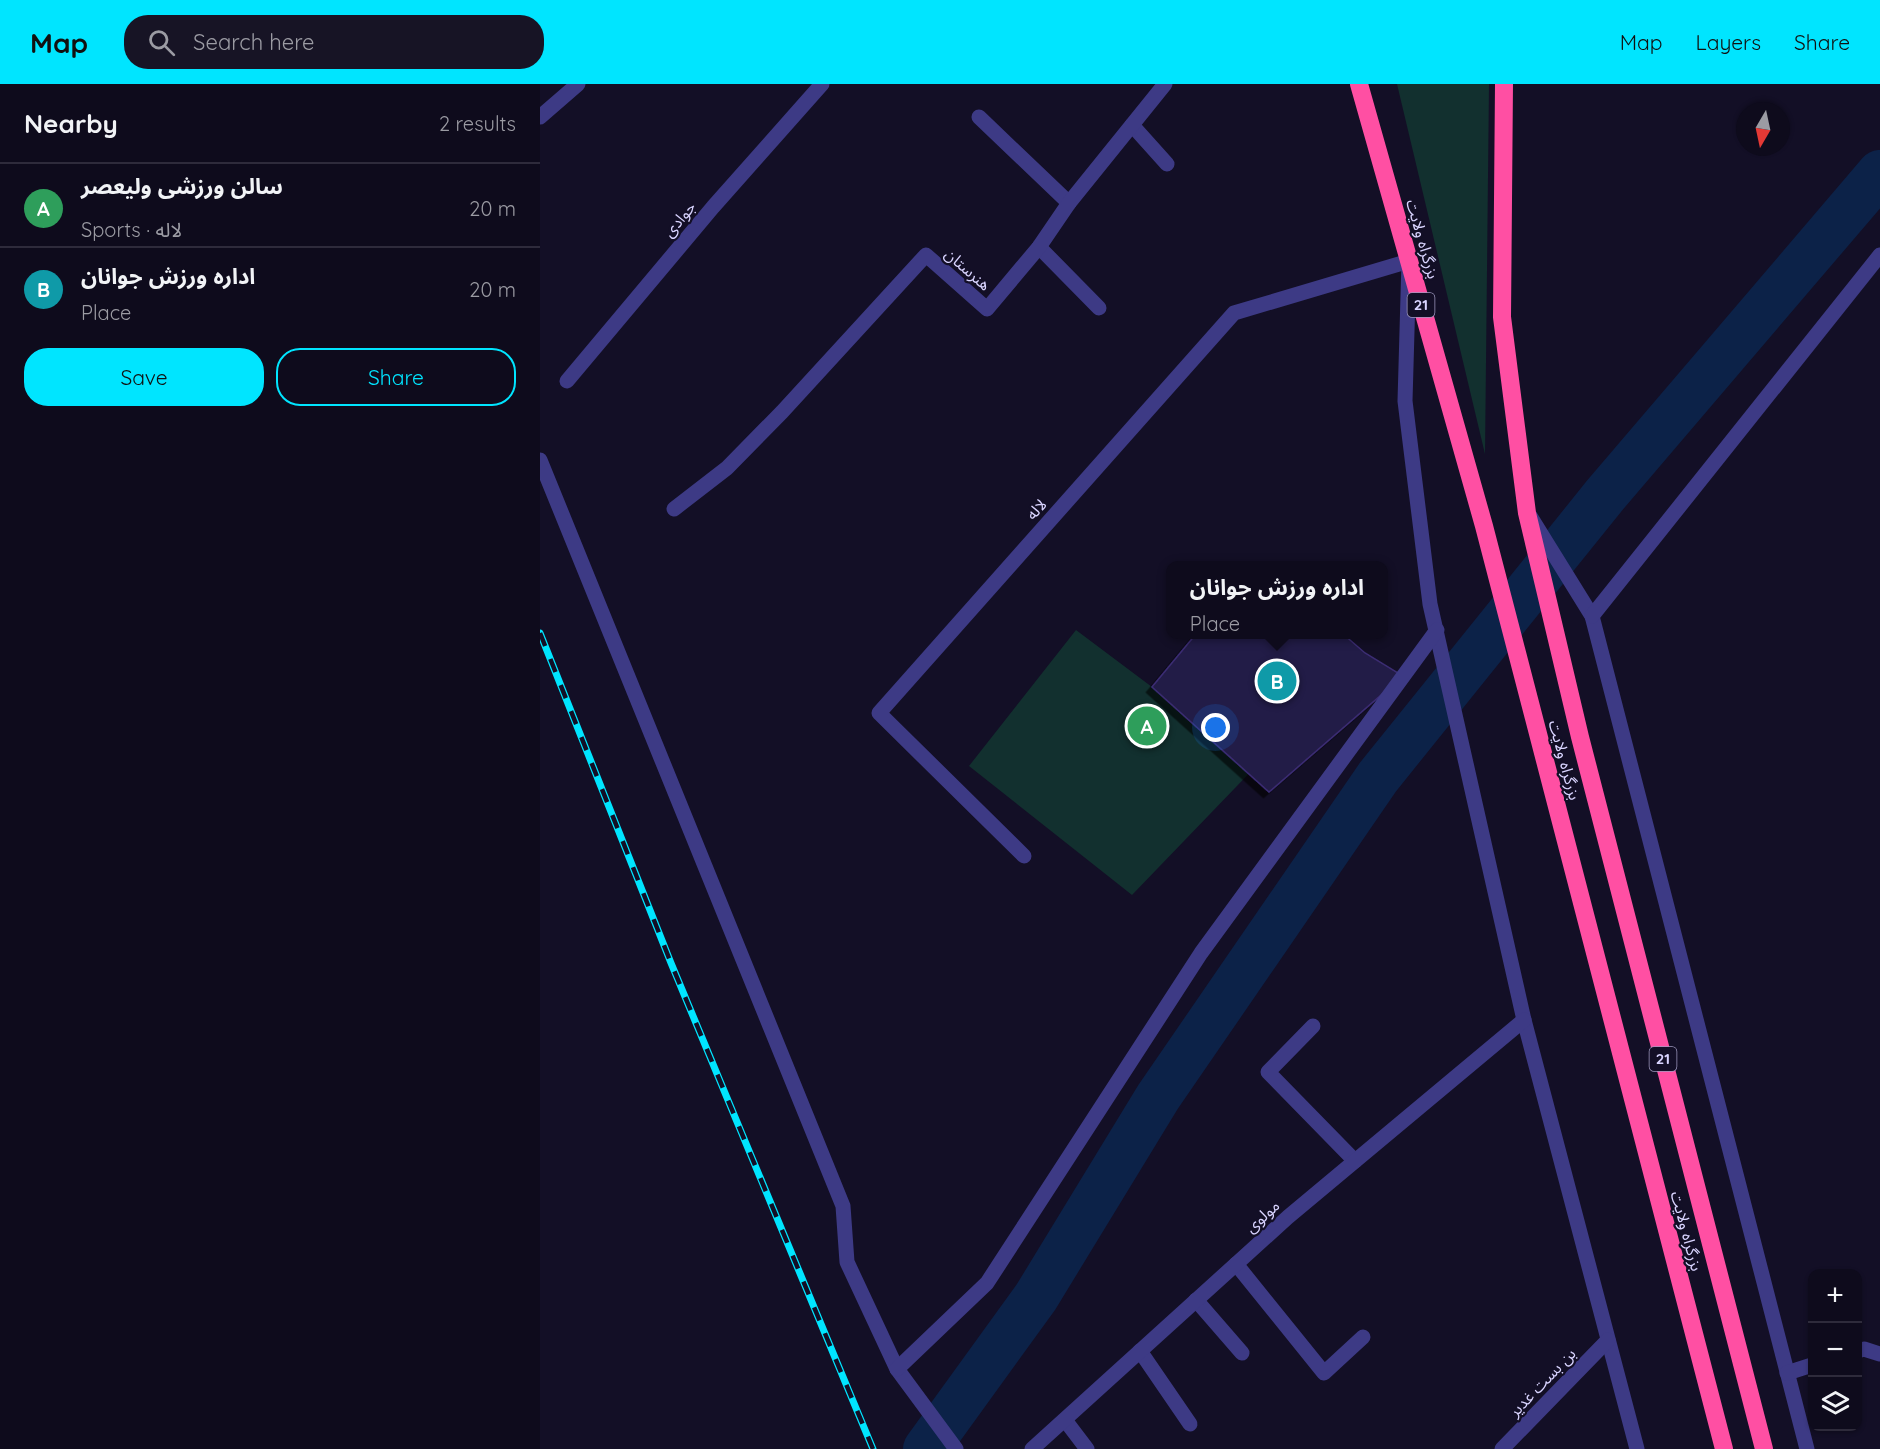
<!DOCTYPE html>
<meta charset="utf-8">
<style>
:root{--surface:#0e0b1c;--page:#171425;--text:#f1f3f6;--muted:#9b9ba3;--line:#2e2b3b;--accent:#00e5ff}
body{margin:0;font-family:Quicksand,"Noto Sans Arabic",sans-serif;background:var(--page);color:var(--text)}
.controls{position:absolute;right:18px;bottom:18px;display:grid;overflow:hidden;border-radius:12px;box-shadow:0 2px 4px #0004}
.controls button{width:54px;height:54px;display:grid;place-items:center;padding:0;border:0;border-bottom:2px solid var(--line);background:var(--surface);color:var(--text);font:30px sans-serif}
.compass{position:absolute;left:1196px;top:18px;width:54px;height:54px;border-radius:50%;background:var(--surface);box-shadow:0 2px 4px #0004;rotate:189deg}
.you{position:absolute;left:676px;top:644px;width:21px;height:21px;margin:-15px;border:4px solid #fff;border-radius:50%;background:#1a73e8;box-shadow:0 0 0 9px #1a73e833}
.badge{display:grid;place-items:center;width:39px;height:39px;border-radius:50%;background:var(--accent);color:#fff;font-size:20px;font-weight:700}
.pin{position:absolute;translate:-50% -50%;border:3px solid #fff;box-shadow:0 2px 6px #0006}
.popup{position:absolute;left:626px;top:477px;width:222px;height:78px;box-sizing:border-box;display:grid;place-content:center;border-radius:12px;background:var(--surface);filter:drop-shadow(0 2px 4px #0005);font-size:20px;white-space:nowrap;color:var(--muted)}
.popup b{font-size:22px;color:var(--text)}
.popup::after{content:'';position:absolute;left:50%;top:100%;margin-left:-12px;border:12px solid transparent;border-top-color:var(--surface)}
.list{margin:0;padding:0;list-style:none}
h2{display:flex;justify-content:space-between;align-items:center;height:78px;margin:0;padding:0 24px;font-size:26px}
h2 small{font-size:20px;font-weight:400;color:var(--muted)}
.list li{display:grid;grid-template-columns:39px 1fr auto;gap:18px;align-items:center;box-sizing:border-box;height:84px;padding:0 24px;border-top:2px solid var(--line)}
.list b{display:block;font-size:22px;white-space:nowrap}
.list p{margin:0;font-size:20px;white-space:nowrap;color:var(--muted)}
.list em{font-size:20px;font-style:normal;color:var(--muted)}
.actions{display:flex;gap:12px;padding:18px 24px}
.actions a{flex:1;padding:14px 0;border:2px solid var(--accent);border-radius:24px;text-align:center;font-size:21px;color:var(--accent)}
.actions .main{background:var(--accent);color:#111}
.icon{flex:none;width:33px;height:33px;fill:none;stroke:currentColor;stroke-width:2;stroke-linecap:round;stroke-linejoin:round}
.map{position:relative;flex:none;width:1340px;height:1365px;overflow:hidden}
header{display:flex;align-items:center;gap:36px;box-sizing:border-box;height:84px;padding:0 30px;background:var(--accent);color:#111}
header strong{font-size:28px}
nav{display:flex;gap:33px;margin-inline-start:auto;font-size:21px}
.search{width:420px;height:54px;background:var(--page);display:flex;align-items:center;gap:15px;box-sizing:border-box;padding:0 21px;border-radius:24px;color:var(--muted);font-size:22px}
main{display:flex}
aside{flex:1;background:var(--surface)}
.map>svg:first-child{display:block}
.green{fill:#12302f}
.lines{fill:none;stroke-linecap:round;stroke-linejoin:round}
.river{stroke:#0c2248;stroke-width:46}
.building{fill:#241b47;stroke:#3b2d73;stroke-width:1.5;filter:url(#shadow)}
.minor{stroke:#3d3a85;stroke-width:15}
.highway{stroke:#ff4fa3;stroke-width:18}
.rail-casing{stroke:#00e5ff;stroke-width:7}
.rail{stroke:#130f26;stroke-width:4.5;stroke-dasharray:14;stroke-linecap:butt}
.labels{text-anchor:middle;stroke-width:4.5;stroke-linejoin:round;paint-order:stroke}
.shield{fill:#130f26;stroke:#9e99be;stroke-width:1.5}
.shield-label{font-size:15px;font-weight:bold;fill:#d9d4ff}
.street-label{font-size:16px;fill:#d9d4ff;stroke:#130f26}
</style>
<header>
<strong>Map</strong>
<div class="search"><svg class="icon" aria-label="search" viewBox="0 0 24 24"><circle cx="10" cy="10" r="6"/><path d="M15 15l6 6"/></svg>Search here</div>
<nav><a>Map</a><a>Layers</a><a>Share</a></nav>
</header>
<main>
<aside>
<h2>Nearby<small>2 results</small></h2>
<ul class="list">
<li><span class="badge" style="background:#2e9e5b">A</span><div><b>سالن ورزشی ولیعصر</b><p>Sports · لاله</p></div><em>20 m</em></li>
<li><span class="badge" style="background:#0f9aa8">B</span><div><b>اداره ورزش جوانان</b><p>Place</p></div><em>20 m</em></li>
</ul>
<div class="actions"><a class="main">Save</a><a>Share</a></div>
</aside>
<div class="map">
<svg width="1340" height="1365" viewBox="0 0 1340 1365">
<defs>
<filter id="shadow"><feDropShadow dx="-5.5" dy="5.5" stdDeviation="0" flood-color="#0009"/></filter>
</defs>
<rect width="100%" height="100%" fill="#130f26"/>
<!-- green -->
<g class="green">
<path d="M 857,0 L 949,0 L 945,370 Z"/>
<path d="M 536,546 L 612,603 L 656,551 L 803,551 L 825,569 L 592,811 L 429,682 Z"/>
</g>
<g class="lines">
<!-- river -->
<path class="river" d="M 386,1365 L 496,1213 L 618,1013 L 838,693 L 1065,411 L 1340,89"/>
</g>
<!-- building -->
<path class="building" d="M 656,550 L 803,550 L 825,569 L 863,592 L 729,708 L 612,603 Z"/>
<g class="lines">
<!-- minor -->
<g class="minor">
<path d="M 0,33 L 38,0"/>
<path d="M 439,33 L 529,119"/>
<path d="M 592,41 L 627,80"/>
<path d="M 499,163 L 559,224"/>
<path d="M 27,297 L 173,123 L 282,0"/>
<path d="M 0,376 L 303,1122 L 307,1178 L 357,1285 L 416,1365"/>
<path d="M 134,425 L 187,384 L 242,328 L 386,171 L 447,225 L 499,163 L 529,119 L 625,0"/>
<path d="M 990,432 L 1052,532 L 1267,1365"/>
<path d="M 1052,532 L 1340,171"/>
<path d="M 484,772 L 339,629 L 694,229 L 869,177 L 865,317 L 890,520 L 984,936 L 1097,1365"/>
<path d="M 773,942 L 728,988 L 815,1077"/>
<path d="M 696,1180 L 784,1289 L 823,1253"/>
<path d="M 656,1216 L 702,1269"/>
<path d="M 600,1267 L 650,1340"/>
<path d="M 1318,1267 L 1324,1265 L 1340,1270"/>
<path d="M 357,1285 L 447,1199 L 661,869 L 897,546"/>
<path d="M 1247,1289 L 1272,1281"/>
<path d="M 525,1336 L 547,1365"/>
<path d="M 492,1365 L 748,1133 L 984,936"/>
<path d="M 962,1365 L 1068,1256"/>
</g>
<!-- highway -->
<g class="highway">
<path d="M 819,0 L 944,442 L 1184,1365"/>
<path d="M 964,0 L 962,233 L 987,429 L 1040,653 L 1224,1365"/>
</g>
<defs>
<path id="rail" d="M 0,549 L 131,879 L 333,1365"/>
</defs>
<!-- rail casing -->
<use href="#rail" class="rail-casing"/>
<!-- rail -->
<use href="#rail" class="rail"/>
</g>
<g class="labels">
<!-- shield labels -->
<g class="shield">
<rect x="867.5" y="209" width="27" height="24" rx="4.5"/>
<rect x="1109.5" y="963" width="27" height="24" rx="4.5"/>
</g>
<g class="shield-label">
<text x="881" y="226">21</text>
<text x="1123" y="980">21</text>
</g>
<!-- street labels -->
<g class="street-label">
<text transform="translate(139 135) rotate(-50)" y="6">جوادی</text>
<text transform="translate(883 155) rotate(74)" y="6">بزرگراه ولایت</text>
<text transform="translate(428 185) rotate(41)" y="6">هنرستان</text>
<text transform="translate(496 425) rotate(-48)" y="6">لاله</text>
<text transform="translate(1025 676) rotate(75)" y="6">بزرگراه ولایت</text>
<text transform="translate(722 1132) rotate(-42)" y="6">مولوی</text>
<text transform="translate(1147 1147) rotate(75)" y="6">بزرگراه ولایت</text>
<text transform="translate(1002 1298) rotate(-46)" y="6">بن بست غدیر</text>
</g>
</g>
</svg>
<div class="controls">
<button>+</button>
<button>−</button>
<button><svg class="icon" aria-label="layers" viewBox="0 0 24 24"><path d="M12 4l9 5-9 5-9-5zM3 14l9 5 9-5"/></svg></button>
</div>
<svg class="compass" viewBox="-18 -18 36 36"><path d="M0-13l5 13h-10z" fill="#e53935"/><path d="M0 13l5-13h-10z" fill="#9b9ba3"/></svg>
<div class="you"></div>
<div class="pin badge" style="left:607px;top:642px;background:#2e9e5b">A</div>
<div class="pin badge" style="left:737px;top:597px;background:#0f9aa8">B</div>
<div class="popup"><b>اداره ورزش جوانان</b>Place</div>
</div>
</main>
